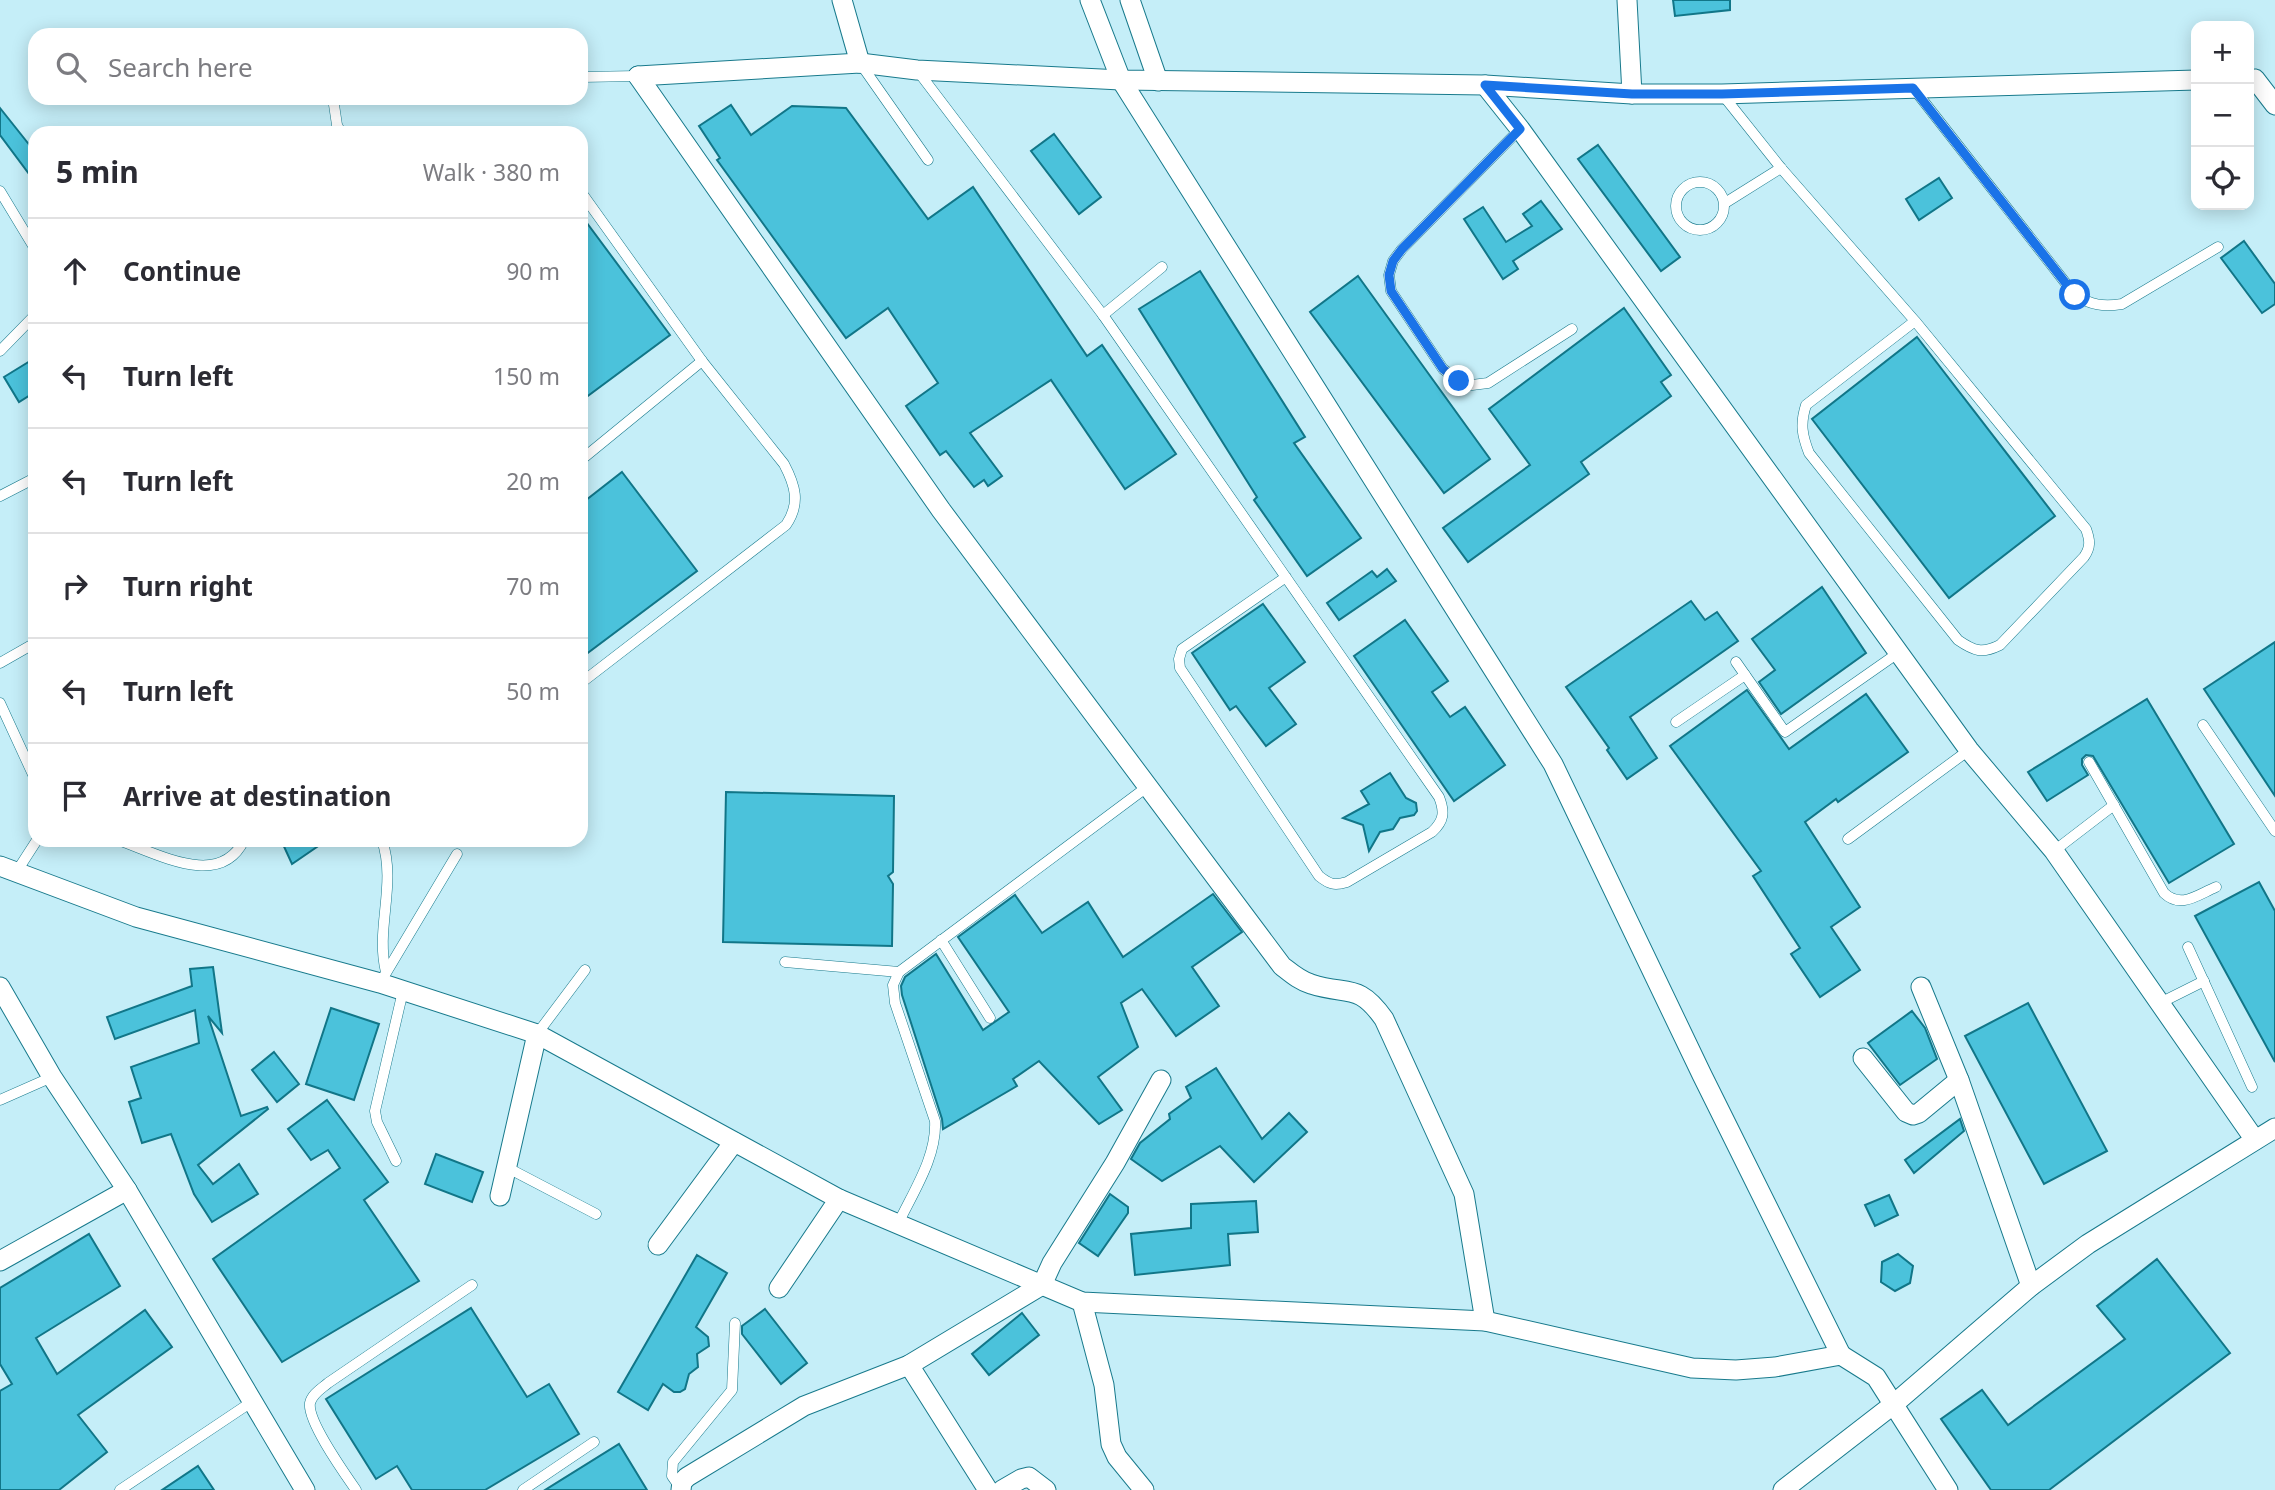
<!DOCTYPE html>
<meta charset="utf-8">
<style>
:root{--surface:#fff;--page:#f2f2f3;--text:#2b2b33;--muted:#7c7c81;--line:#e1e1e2}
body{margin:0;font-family:"Noto Sans",sans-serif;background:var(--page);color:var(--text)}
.controls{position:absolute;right:21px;top:21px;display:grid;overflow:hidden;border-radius:14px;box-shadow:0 4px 18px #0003}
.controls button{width:63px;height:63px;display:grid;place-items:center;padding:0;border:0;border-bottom:2px solid var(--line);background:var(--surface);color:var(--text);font:35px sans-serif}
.stop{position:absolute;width:21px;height:21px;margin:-16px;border:5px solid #1a73e8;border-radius:50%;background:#fff}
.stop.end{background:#1a73e8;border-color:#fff;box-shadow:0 2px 7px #0008}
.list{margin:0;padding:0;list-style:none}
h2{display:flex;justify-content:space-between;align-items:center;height:91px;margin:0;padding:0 28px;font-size:30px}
h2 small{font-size:23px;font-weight:400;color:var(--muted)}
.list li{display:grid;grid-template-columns:46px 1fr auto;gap:21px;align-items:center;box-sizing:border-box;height:105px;padding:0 28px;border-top:2px solid var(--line)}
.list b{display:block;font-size:26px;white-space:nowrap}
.list em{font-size:23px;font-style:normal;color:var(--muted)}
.icon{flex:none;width:38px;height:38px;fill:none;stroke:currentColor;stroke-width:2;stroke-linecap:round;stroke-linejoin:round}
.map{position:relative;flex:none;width:2275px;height:1490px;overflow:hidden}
.search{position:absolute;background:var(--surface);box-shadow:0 4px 18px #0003;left:28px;top:28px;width:560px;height:77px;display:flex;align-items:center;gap:18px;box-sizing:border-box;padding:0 24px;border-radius:21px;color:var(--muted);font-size:26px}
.panel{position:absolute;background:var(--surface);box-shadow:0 4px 18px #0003;left:28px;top:126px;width:560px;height:721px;border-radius:21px}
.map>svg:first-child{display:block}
.building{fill:#4bc2db;stroke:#117688;stroke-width:2}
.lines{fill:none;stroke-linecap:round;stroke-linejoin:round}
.lane-casing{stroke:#187a8c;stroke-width:11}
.street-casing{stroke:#187a8c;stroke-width:21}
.lane{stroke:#fff;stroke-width:10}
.street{stroke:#fff;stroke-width:19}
.route{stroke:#1a73e8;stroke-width:9}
</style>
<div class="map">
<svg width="2275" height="1490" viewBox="0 0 2275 1490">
<rect width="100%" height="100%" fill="#c5eef8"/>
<!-- building -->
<g class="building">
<path d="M 1673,0 L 1730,0 L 1730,10 L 1675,16 Z"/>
<path d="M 731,105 L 751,135 L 792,106 L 846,108 L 928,219 L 973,187 L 1087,356 L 1102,345 L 1176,454 L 1125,489 L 1051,380 L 970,433 L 1002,476 L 988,486 L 984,480 L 974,487 L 946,451 L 940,455 L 906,406 L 938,383 L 888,308 L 846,338 L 717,160 L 720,158 L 699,126 Z"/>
<path d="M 0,108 L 35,152 L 35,182 L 0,135 Z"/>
<path d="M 1054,134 L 1101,197 L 1079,214 L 1031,151 Z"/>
<path d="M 1598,145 L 1680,257 L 1661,271 L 1578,159 Z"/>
<path d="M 1939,178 L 1952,198 L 1919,220 L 1906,199 Z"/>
<path d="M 1541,201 L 1562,229 L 1513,261 L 1518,269 L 1503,279 L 1464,219 L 1483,207 L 1506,242 L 1532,226 L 1523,214 Z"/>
<path d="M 581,215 L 670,335 L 581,401 Z"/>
<path d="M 2244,241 L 2275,284 L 2275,304 L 2262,313 L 2221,258 Z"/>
<path d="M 1200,271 L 1305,437 L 1294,443 L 1361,538 L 1307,576 L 1254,500 L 1257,497 L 1139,309 Z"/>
<path d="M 1358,276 L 1490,459 L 1444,493 L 1310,312 Z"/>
<path d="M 1624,308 L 1671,375 L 1661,382 L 1671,396 L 1581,462 L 1589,474 L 1468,562 L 1443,528 L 1530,465 L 1489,409 Z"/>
<path d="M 1917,337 L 2055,516 L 1949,598 L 1812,419 Z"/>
<path d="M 35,358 L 35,392 L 19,402 L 4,377 Z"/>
<path d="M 622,472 L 697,571 L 581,658 L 581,504 Z"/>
<path d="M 1387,569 L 1396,581 L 1339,620 L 1327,603 L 1372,571 L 1377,577 Z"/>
<path d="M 1822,587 L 1866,653 L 1781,714 L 1759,682 L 1775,670 L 1752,639 Z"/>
<path d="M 1691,601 L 1705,620 L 1717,612 L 1738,641 L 1630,717 L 1657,758 L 1627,779 L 1607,750 L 1609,748 L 1566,687 Z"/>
<path d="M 1263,604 L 1305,662 L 1269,688 L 1296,724 L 1266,746 L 1236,706 L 1230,710 L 1192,653 Z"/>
<path d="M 1405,620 L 1448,681 L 1432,692 L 1450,717 L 1465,707 L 1505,765 L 1454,801 L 1354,656 Z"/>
<path d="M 2275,642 L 2275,796 L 2204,689 Z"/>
<path d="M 1747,690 L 1789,749 L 1866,694 L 1908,752 L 1838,802 L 1836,799 L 1805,822 L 1860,907 L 1831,927 L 1860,970 L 1820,997 L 1791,954 L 1800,948 L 1753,876 L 1761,871 L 1670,746 Z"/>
<path d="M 2147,699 L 2234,844 L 2169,883 L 2093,756 L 2086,755 L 2082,759 L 2082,765 L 2088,775 L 2047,801 L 2028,772 Z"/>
<path d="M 1390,773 L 1406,798 L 1416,803 L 1417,811 L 1414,815 L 1400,818 L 1393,829 L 1380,832 L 1369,851 L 1363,825 L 1343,818 L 1369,804 L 1361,791 Z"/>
<path d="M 726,792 L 894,796 L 893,872 L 888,876 L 893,884 L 892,946 L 723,942 Z"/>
<path d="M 281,840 L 327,840 L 292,864 Z"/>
<path d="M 2259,882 L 2275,911 L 2275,1062 L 2195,916 Z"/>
<path d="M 1213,894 L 1242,932 L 1192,967 L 1219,1006 L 1176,1036 L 1142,989 L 1121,1003 L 1138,1047 L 1098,1077 L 1122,1110 L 1099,1124 L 1039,1061 L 1013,1079 L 1017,1086 L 943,1129 L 942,1119 L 902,995 L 901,986 L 905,977 L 936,954 L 983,1030 L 1009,1012 L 958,937 L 1015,895 L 1042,933 L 1088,902 L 1123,957 Z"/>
<path d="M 213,967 L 222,1033 L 208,1016 L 241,1116 L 267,1107 L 268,1109 L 198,1165 L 213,1184 L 239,1164 L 258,1194 L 212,1222 L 194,1194 L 171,1134 L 142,1143 L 129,1102 L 141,1098 L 131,1067 L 199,1043 L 195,1010 L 115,1039 L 107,1017 L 192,986 L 190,969 Z"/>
<path d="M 2028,1003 L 2107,1151 L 2044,1184 L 1965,1036 Z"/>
<path d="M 331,1008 L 379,1024 L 354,1100 L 306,1084 Z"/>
<path d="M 1912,1011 L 1925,1028 L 1937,1059 L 1900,1085 L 1868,1043 Z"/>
<path d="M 274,1052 L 299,1084 L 277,1102 L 252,1070 Z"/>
<path d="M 1216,1068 L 1262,1139 L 1289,1113 L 1307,1132 L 1254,1182 L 1220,1146 L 1162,1181 L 1131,1159 L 1140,1143 L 1170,1119 L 1169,1114 L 1191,1098 L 1186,1087 Z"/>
<path d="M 327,1100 L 388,1182 L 364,1200 L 419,1281 L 282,1362 L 213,1259 L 340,1168 L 328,1150 L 311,1160 L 288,1129 Z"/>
<path d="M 1960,1119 L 1964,1131 L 1914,1173 L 1905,1160 Z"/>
<path d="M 436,1154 L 483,1172 L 472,1202 L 425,1184 Z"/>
<path d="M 1110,1194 L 1128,1207 L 1128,1213 L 1098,1256 L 1079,1243 Z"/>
<path d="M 1889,1195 L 1898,1215 L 1875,1226 L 1865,1205 Z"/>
<path d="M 1256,1201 L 1258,1232 L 1228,1234 L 1230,1265 L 1135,1275 L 1131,1234 L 1191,1228 L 1191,1204 Z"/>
<path d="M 89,1234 L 120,1286 L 36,1338 L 57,1374 L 145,1310 L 172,1347 L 78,1415 L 107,1452 L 59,1490 L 0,1490 L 0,1391 L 12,1384 L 0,1364 L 0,1288 Z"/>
<path d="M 1898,1254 L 1913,1266 L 1910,1283 L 1895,1291 L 1881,1282 L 1882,1262 Z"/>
<path d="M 697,1255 L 727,1273 L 696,1327 L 708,1337 L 709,1346 L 697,1354 L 698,1367 L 689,1374 L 685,1389 L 680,1392 L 674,1392 L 663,1384 L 648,1410 L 618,1392 Z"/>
<path d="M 2157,1259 L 2230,1353 L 2049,1490 L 1991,1490 L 1941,1419 L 1982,1390 L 2008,1425 L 2125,1339 L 2097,1306 Z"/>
<path d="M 471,1308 L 527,1397 L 549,1384 L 579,1434 L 485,1490 L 412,1490 L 397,1466 L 376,1479 L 326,1399 Z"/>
<path d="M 765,1309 L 807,1363 L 781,1384 L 742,1334 L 742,1326 Z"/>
<path d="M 1022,1313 L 1039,1335 L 989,1375 L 972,1354 Z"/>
<path d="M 619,1444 L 647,1490 L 545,1490 Z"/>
<path d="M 198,1466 L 214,1490 L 162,1490 Z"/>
</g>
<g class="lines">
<defs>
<g id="lane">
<path d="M 860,63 L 928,160"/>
<path d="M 917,70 L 1103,315 L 1439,797 C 1445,812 1444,821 1432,832 L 1347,882 C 1334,886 1329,884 1319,876 L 1180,668 L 1179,659 L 1182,649 L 1286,577"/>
<path d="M 581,77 L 638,76"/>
<path d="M 1914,89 L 2075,295 C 2091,305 2103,307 2122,304 L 2218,247"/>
<path d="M 1722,94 L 1781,168 L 1915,321 L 2086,529 C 2090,540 2091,547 2084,557 L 2000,645 C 1982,654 1974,651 1958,640 L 1809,453 C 1802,435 1800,424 1806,405 L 1915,321"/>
<path d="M 333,98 L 337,125 L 341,133"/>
<path d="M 1520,129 L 1402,249 L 1393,261 L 1389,275 L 1391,291 L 1443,369 L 1459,381 L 1472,385 L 1488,383 L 1572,329"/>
<circle cx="1700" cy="206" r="24"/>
<path d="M 0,191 L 35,249"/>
<path d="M 581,192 L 702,361 L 784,464 C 795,485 801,503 786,525 L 581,683"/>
<path d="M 1725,203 L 1781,168"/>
<path d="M 1103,315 L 1162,267"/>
<path d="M 0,351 L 35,315"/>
<path d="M 581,460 L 702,361"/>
<path d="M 0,496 L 35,478"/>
<path d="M 1736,662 L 1785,732 L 1898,653"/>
<path d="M 0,663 L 35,643"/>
<path d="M 0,703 L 35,779"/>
<path d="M 1676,722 L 1745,675"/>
<path d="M 2203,725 L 2275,831"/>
<path d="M 2089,762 L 2164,893 C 2181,909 2197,895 2216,887"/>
<path d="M 1848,839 L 1969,750"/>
<path d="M 118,840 C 157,853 220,890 244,840"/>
<path d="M 382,840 C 397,885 375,928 386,972"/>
<path d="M 2054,851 L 2114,805"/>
<path d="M 17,871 L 37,840"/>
<path d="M 941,940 L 990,1018"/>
<path d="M 2188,947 L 2252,1087"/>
<path d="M 785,962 L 899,972"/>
<path d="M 380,983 L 457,854"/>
<path d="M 2158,1004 L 2204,981"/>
<path d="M 537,1034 L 585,970"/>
<path d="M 0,1100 L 52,1077"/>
<path d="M 396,1161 L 377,1122 L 375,1111 L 403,991"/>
<path d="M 508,1168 L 596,1214"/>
<path d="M 898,1224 C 913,1192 937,1157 935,1121 L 895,1003 L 893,985 L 899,972 L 1147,787"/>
<path d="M 679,1486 L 672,1476 L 673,1462 L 732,1390 L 735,1323"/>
<path d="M 120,1490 L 253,1401"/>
<path d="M 356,1490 C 345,1474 307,1421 310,1403 C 312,1394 321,1389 328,1383 L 472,1285"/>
<path d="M 523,1490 L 594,1442"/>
</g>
<g id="street">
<path d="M 842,0 L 860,63"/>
<path d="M 1090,0 L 1121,80 L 1553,764 L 1702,1075 L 1841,1355"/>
<path d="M 1130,0 L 1158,81"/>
<path d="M 1627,0 L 1632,94"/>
<path d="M 638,76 L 860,63 L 917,70 L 1121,80 L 1485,85 L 1632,94 L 1722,94 L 2196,80"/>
<path d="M 638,76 L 941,510 L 1282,966 C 1291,973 1300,981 1311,984 C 1348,996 1358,982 1384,1019 L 1464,1194 L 1485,1321"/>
<path d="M 2255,79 L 2275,105"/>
<path d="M 1485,85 L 1520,129 L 1969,750 L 2054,851 L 2255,1140"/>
<path d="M 0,866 L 136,917 L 380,983 L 537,1034 L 839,1199 L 1082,1302 L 1485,1321 L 1692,1368 L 1736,1370 L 1775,1367 L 1841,1355 L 1876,1377 L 1948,1490"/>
<path d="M 0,987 L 52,1077 L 127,1190 L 305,1490"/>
<path d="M 1921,987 L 1959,1080 L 2031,1286"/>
<path d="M 1863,1058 L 1906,1112 L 1913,1115 L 1919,1113 L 1959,1080"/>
<path d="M 500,1196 L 537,1034"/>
<path d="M 658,1245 L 734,1142"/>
<path d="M 0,1261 L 127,1190"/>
<path d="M 779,1288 L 839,1199"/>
<path d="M 1082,1302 L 1104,1385 L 1111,1444 L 1117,1457 L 1144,1490"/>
<path d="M 909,1365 L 988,1490"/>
<path d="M 681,1490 L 682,1482 L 687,1477 L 804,1406 L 909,1365 L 1042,1285 L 1052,1263 L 1115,1163 L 1161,1080"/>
<path d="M 1002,1490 L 1021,1479 L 1029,1477 L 1046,1490"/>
<path d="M 1783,1490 L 1894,1404 L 2031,1286 L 2088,1244 L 2275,1128"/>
</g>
</defs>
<!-- lane casing -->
<use href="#lane" class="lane-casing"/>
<!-- street casing -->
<use href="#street" class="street-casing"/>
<!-- lane -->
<use href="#lane" class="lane"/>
<!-- street -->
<use href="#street" class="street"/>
</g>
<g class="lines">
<!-- route -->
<path class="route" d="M 1459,381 L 1443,369 L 1391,291 L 1389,275 L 1393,261 L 1402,249 L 1520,129 L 1485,85 L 1632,94 L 1722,94 L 1913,88 L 2075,295"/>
</g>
</svg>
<div class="controls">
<button>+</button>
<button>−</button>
<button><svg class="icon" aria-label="locate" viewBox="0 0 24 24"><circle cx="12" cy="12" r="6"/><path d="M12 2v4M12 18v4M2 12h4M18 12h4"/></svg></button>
</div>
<div class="stop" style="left:2075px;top:295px"></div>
<div class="stop end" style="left:1459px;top:381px"></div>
<div class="search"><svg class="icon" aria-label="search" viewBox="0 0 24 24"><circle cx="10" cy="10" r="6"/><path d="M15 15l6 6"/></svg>Search here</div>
<section class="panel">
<h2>5 min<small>Walk · 380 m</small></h2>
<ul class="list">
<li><svg class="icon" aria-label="ahead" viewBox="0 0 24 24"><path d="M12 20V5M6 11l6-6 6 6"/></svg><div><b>Continue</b></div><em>90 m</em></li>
<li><svg class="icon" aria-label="left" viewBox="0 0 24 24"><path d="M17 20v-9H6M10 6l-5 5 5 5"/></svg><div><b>Turn left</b></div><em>150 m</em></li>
<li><svg class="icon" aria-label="left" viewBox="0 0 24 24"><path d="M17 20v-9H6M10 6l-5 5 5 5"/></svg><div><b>Turn left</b></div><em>20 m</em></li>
<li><svg class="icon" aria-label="right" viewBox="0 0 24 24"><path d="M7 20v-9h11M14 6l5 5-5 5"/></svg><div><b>Turn right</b></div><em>70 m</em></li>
<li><svg class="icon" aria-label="left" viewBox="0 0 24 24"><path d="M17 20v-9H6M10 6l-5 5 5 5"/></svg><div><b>Turn left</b></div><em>50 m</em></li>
<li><svg class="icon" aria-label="arrive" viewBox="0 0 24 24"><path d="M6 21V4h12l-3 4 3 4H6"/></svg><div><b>Arrive at destination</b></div></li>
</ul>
</section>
</div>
